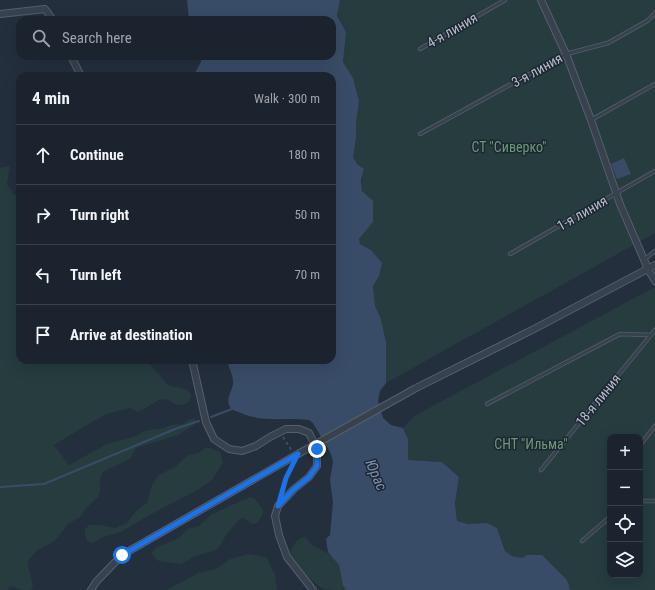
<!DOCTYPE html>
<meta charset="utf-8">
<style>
:root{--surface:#1b232e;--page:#242b36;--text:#f1f3f6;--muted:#a0a4aa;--line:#39404a}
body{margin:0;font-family:"Roboto Condensed",sans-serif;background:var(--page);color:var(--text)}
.controls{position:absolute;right:12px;bottom:12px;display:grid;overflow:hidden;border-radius:8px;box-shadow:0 4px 16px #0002}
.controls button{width:36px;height:36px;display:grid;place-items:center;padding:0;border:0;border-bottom:1px solid var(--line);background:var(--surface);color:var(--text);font:20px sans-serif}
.stop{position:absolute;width:12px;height:12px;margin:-9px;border:3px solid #1a73e8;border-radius:50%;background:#fff}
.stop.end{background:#1a73e8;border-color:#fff;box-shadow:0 1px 4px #0008}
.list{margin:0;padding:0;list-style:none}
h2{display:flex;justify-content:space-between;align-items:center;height:52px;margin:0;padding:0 16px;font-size:17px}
h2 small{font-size:13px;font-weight:400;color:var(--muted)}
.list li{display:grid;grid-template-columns:26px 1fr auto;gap:12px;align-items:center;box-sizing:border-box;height:60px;padding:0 16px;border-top:1px solid var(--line)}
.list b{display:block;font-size:15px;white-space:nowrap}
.list em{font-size:13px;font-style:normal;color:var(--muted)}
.icon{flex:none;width:22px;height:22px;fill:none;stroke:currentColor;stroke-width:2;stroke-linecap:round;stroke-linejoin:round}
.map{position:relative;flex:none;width:655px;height:590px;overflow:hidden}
.search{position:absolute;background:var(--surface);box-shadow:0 4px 16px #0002;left:16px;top:16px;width:320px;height:44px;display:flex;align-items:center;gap:10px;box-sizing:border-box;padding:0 14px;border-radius:12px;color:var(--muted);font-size:15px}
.panel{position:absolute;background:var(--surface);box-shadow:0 4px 16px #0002;left:16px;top:72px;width:320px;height:292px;border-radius:12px}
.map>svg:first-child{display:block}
.green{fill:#263c3f;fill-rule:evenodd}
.water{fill:#394c67}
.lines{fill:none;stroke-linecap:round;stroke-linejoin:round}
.stream{stroke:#394c67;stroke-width:2}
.service-casing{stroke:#565f6c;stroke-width:4.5}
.minor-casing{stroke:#565f6c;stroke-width:8}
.path{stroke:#44595c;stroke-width:1.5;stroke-dasharray:3 3;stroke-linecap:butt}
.service{stroke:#38414e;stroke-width:3}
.minor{stroke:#38414e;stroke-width:6}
.minor-bridge-casing{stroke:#565f6c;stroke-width:8;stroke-linecap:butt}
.minor-bridge{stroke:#38414e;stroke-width:6}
.route{stroke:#1a73e8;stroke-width:5}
.labels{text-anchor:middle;stroke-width:3;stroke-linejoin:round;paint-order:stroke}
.street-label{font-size:14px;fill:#b4bcc9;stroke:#1d2633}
.park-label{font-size:14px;fill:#6b9a76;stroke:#1d2633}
.water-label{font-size:15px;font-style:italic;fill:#7c92b1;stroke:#1d2633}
</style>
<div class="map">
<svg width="655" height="590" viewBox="0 0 655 590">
<rect width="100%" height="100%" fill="#242f3e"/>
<!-- green -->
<g class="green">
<path d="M 340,0 L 655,0 L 655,233 L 386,383 L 386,342 L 381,319 L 375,307 L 373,286 L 379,276 L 371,250 L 360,244 L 359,239 L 373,222 C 366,202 358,190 364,169 L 357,164 L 353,157 L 356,138 L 356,123 L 359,101 L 353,78 L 343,62 L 346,32 L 337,16 Z"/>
<path d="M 10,166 L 7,184 L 14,195 L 20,197 L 20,360 L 146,360 L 169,386 L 182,388 L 187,390 L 191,395 L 190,401 C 175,411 175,400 163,399 C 159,399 143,410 138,412 L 130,408 L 109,413 L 90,423 L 54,445 L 69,465 L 107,444 L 133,437 L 145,431 L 164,428 L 171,425 L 183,424 L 189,420 L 195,418 L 195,424 L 178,435 L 136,448 L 130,459 L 103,472 L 100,478 L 100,490 L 98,497 L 88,506 L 80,517 L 68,524 L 55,541 L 37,550 L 28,561 L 28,567 L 30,572 L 33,586 L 31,590 L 22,590 L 9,586 L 8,590 L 0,590 L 0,168 Z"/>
<path d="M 655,287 L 655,590 L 570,590 L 567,580 L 522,558 L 512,556 L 505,551 L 497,528 L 487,523 L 468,524 L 457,521 L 455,503 L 459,477 L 442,462 L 408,460 L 408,439 L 403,428 L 414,416 ZM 610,437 L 640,437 L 640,575 L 610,575 Z"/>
<path d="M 205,448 L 210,448 L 220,452 L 223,462 L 213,479 L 199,489 L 146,517 L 121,532 L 103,537 L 93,543 L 87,541 L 85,535 L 85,529 L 89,525 L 100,525 L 115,528 L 126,524 L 137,510 L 147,503 L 152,485 L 159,475 L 175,467 L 188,455 L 199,453 Z"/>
<path d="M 250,497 L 255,499 L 263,510 L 262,516 L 257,523 L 252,524 L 243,518 L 238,521 L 226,535 L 220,546 L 216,550 L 195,556 L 181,564 L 159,561 L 155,558 L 152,553 L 155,548 L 179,538 L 187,529 L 199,526 L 212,514 Z"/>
<path d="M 305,537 C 308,539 308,541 311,544 C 321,552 332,551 339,565 C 342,573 341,582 346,590 C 340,590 329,590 324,589 C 314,584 294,563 290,553 C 293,545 296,539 305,537 Z"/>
<path d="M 248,554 L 261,556 L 267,558 L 275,575 L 277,590 L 167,590 L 198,573 L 216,569 L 230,559 Z"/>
</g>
<!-- water -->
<g class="water">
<path d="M 187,0 L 340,0 L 337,16 L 346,32 L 343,62 L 353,78 L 359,101 L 356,123 L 356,138 L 353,157 L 357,164 L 364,169 L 361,180 L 362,191 L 373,201 L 373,222 L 359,239 L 360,244 L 371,250 L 382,263 L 379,276 L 373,286 L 375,306 L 381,319 L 386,342 L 386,383 L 380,391 L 378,401 L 383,418 L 391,425 L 403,428 L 408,439 L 408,460 L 442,462 L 459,477 L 455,503 L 457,521 L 468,524 L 487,523 L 497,528 L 505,551 L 512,556 L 522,558 L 527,555 L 542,555 L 567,580 L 570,590 L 346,590 L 343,585 L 339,565 L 328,552 L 326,539 L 330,535 L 333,502 L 330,480 L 333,462 L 331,454 L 313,423 L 309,420 C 286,417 263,423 241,413 C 236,411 231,410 229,405 C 226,396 234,389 233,381 C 233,374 228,367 227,360 L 332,360 L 332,76 L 193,76 L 201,62 L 201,56 L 332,56 L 332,20 L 189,20 Z"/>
<path d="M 624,158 L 631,174 L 617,179 L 611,164 Z"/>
</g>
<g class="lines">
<!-- stream -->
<g class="stream">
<path d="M 211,417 L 232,409"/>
<path d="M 0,487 L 44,484 L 175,429 L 199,421"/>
</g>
<defs>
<g id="service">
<path d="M 420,49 L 505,0"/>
<path d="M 591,120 L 655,84"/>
<path d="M 420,134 L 566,54 L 608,43 L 647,21 L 655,13"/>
<path d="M 510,254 L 655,171"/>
<path d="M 644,260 L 655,251"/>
<path d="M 487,404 L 620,334 L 650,335"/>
<path d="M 640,445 L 655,426"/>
<path d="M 541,470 L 655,330"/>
<path d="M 640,501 L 655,501"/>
<path d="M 582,541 L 610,517"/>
</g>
<g id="minor">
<path d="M 541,0 L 566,54 L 591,120 L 620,204 L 648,269 L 655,281"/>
<path d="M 0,14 L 45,9 L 53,20"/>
<path d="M 71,56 L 81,76"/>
<path d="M 192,360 L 206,422 L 214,439 L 229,449 L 242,451 L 256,446 L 270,437 L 286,429 L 299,429 L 309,433 L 317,449 L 317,466 L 309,477 L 294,489 L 278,506 L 275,516 L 279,535 L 287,557 L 313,590"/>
<path d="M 418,387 L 536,328 L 655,265"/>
<path d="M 91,590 L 96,582 L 122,555 L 298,454"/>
</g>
</defs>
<!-- service casing -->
<use href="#service" class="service-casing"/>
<!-- minor casing -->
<use href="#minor" class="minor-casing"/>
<!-- path -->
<g class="path">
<path d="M 283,437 L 292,451"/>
<path d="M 282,492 L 286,478 L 293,464"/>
</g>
<!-- service -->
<use href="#service" class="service"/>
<!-- minor -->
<use href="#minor" class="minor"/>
<defs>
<path id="minor-bridge" d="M 298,454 L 416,388"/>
</defs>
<!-- minor-bridge casing -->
<use href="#minor-bridge" class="minor-bridge-casing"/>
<!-- minor-bridge -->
<use href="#minor-bridge" class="minor-bridge"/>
</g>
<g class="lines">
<!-- route -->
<path class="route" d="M 122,555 L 298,454 L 286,478 L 278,506 L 294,489 L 309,477 L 317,466 L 317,449"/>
</g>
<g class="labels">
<!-- street labels -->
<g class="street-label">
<text transform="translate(452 30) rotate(-30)" y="5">4-я линия</text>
<text transform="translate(537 70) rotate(-29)" y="5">3-я линия</text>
<text transform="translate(582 213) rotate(-30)" y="5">1-я линия</text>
<text transform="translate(598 400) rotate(-51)" y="5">18-я линия</text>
</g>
<!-- park labels -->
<g class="park-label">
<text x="509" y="152">СТ "Сиверко"</text>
<text x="531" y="449">СНТ "Ильма"</text>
</g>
<!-- water labels -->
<g class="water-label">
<text transform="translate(376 475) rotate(66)" y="5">Юрас</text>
</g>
</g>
</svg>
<div class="controls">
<button>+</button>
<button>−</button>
<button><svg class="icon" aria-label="locate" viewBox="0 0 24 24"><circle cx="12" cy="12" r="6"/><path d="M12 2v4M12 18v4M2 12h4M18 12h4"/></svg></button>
<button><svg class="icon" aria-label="layers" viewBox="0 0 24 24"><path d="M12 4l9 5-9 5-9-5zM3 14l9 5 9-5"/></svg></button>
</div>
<div class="stop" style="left:122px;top:555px"></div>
<div class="stop end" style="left:317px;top:449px"></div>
<div class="search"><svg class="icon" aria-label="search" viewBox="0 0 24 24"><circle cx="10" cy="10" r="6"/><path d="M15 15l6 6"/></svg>Search here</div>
<section class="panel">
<h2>4 min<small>Walk · 300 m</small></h2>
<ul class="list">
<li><svg class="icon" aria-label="ahead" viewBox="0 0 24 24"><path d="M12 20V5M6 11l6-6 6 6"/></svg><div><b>Continue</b></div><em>180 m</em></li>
<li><svg class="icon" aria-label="right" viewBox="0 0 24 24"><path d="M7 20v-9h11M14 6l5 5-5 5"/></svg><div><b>Turn right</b></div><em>50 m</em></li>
<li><svg class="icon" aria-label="left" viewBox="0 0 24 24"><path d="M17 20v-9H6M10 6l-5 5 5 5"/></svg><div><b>Turn left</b></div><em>70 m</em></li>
<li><svg class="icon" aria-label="arrive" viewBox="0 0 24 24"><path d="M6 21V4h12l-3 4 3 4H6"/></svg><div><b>Arrive at destination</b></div></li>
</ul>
</section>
</div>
